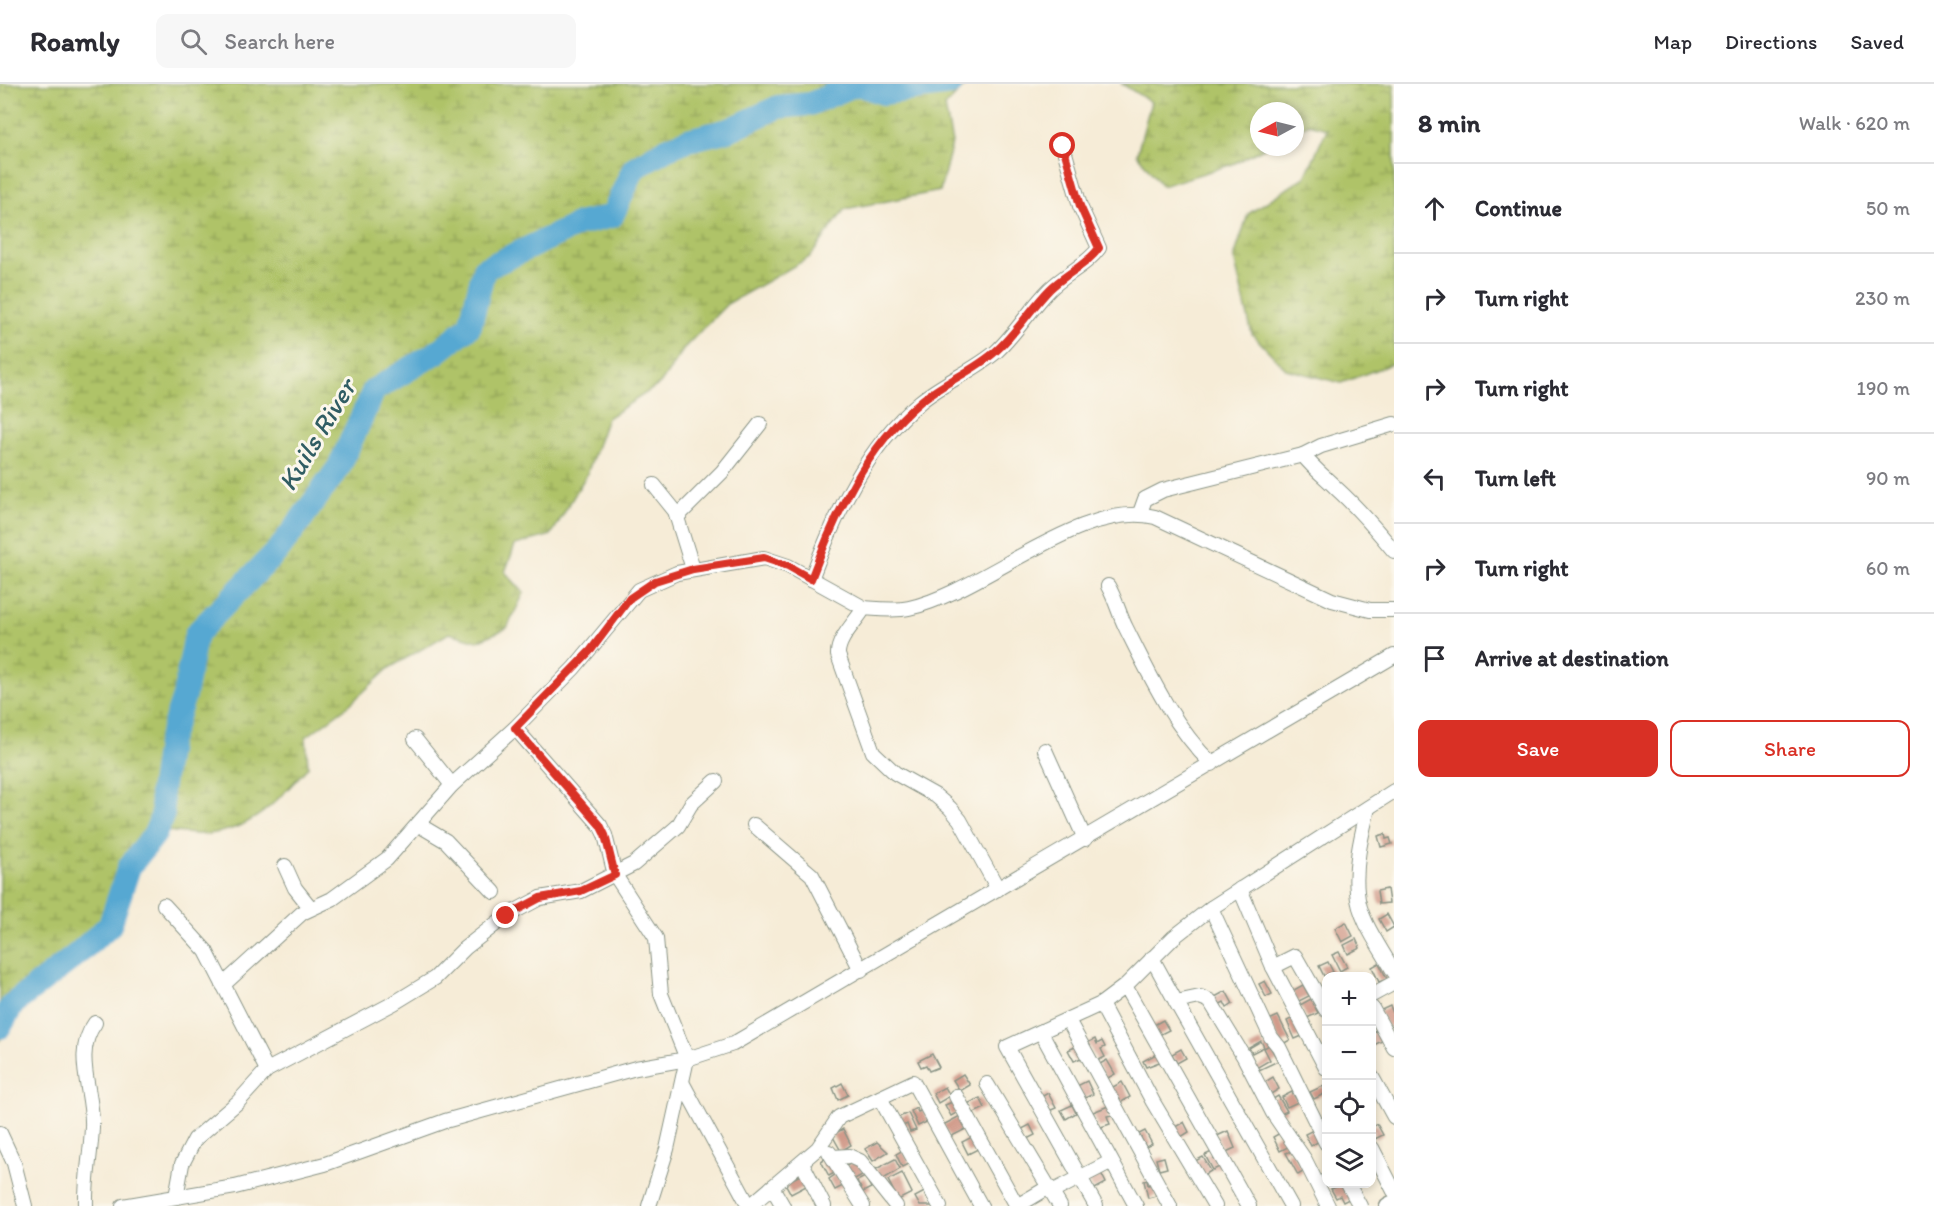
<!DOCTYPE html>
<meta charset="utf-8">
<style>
:root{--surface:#fff;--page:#f7f7f7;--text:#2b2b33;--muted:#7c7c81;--line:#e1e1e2;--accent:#d93025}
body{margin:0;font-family:Itim,sans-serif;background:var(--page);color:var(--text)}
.controls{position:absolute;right:18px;bottom:18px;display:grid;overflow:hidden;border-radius:12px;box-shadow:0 3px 9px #0003}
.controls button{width:54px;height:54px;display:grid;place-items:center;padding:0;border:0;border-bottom:2px solid var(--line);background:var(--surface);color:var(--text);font:30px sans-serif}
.compass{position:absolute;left:1250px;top:18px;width:54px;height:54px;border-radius:50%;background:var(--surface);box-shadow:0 3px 9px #0003;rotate:263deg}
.stop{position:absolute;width:18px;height:18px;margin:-14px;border:4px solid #d93025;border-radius:50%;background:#fff}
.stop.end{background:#d93025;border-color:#fff;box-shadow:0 2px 6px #0008}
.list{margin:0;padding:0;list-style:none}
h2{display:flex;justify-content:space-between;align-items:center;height:78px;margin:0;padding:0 24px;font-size:26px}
h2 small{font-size:20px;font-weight:400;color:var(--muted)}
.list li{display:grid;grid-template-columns:39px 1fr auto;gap:18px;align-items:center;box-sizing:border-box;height:90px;padding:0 24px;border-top:2px solid var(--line)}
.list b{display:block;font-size:22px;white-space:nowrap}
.list em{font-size:20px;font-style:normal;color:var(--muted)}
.actions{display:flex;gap:12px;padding:18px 24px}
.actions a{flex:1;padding:14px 0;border:2px solid var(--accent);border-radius:12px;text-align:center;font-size:21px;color:var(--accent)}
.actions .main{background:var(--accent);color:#fff}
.icon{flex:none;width:33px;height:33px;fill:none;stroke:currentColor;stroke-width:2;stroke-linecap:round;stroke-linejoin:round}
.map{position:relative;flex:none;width:1394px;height:1122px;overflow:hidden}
header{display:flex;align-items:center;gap:36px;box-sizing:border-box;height:84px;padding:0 30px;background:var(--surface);border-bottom:2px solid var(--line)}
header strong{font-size:28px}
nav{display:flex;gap:33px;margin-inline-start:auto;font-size:21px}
.search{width:420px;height:54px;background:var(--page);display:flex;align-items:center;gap:15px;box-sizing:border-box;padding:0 21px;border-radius:12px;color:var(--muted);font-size:22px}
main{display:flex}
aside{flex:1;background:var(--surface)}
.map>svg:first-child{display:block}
.wetland{fill:url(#wetland-marsh);stroke:#67804e;stroke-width:1.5}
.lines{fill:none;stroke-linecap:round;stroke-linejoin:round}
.river{stroke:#57a8d2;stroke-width:24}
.building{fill:#d19b8b}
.minor-casing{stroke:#8a9486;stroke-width:16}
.major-casing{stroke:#8a9486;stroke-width:19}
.minor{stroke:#fff;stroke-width:14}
.major{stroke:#fff;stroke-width:16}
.route{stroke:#d93025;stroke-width:8}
.labels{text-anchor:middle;stroke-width:6;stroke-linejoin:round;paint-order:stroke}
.water-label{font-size:27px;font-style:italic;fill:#305d63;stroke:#fbf7ec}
</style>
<header>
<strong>Roamly</strong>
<div class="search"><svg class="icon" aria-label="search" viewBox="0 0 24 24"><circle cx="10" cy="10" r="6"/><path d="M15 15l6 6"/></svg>Search here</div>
<nav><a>Map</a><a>Directions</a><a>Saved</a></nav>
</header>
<main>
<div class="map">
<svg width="1394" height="1122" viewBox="0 0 1394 1122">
<defs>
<pattern id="wetland-marsh" width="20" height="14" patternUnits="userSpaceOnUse" patternTransform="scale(1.5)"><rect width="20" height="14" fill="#afc367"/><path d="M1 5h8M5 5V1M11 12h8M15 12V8" fill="none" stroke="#8ea056"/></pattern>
</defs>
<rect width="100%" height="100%" fill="#fbf7ec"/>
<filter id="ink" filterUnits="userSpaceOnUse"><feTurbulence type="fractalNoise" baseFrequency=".0167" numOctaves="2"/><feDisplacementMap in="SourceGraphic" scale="12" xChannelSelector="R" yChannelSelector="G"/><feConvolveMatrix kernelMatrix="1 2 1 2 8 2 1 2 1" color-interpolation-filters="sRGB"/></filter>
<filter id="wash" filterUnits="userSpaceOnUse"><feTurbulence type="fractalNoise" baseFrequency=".008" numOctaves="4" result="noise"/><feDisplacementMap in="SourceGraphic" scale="24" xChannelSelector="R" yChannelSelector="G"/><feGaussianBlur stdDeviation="1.35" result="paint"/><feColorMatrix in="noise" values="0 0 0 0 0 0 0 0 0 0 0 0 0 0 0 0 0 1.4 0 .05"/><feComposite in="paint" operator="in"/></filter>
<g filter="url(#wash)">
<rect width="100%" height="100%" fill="#f6ecd7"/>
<!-- wetland -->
<g class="wetland">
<path d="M 0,0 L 966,0 L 945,23 L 952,59 L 940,107 L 845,125 L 810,173 L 727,220 L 685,263 L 660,300 L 607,334 L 587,390 L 551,451 L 515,461 L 505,488 L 524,509 L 507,544 L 478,557 L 449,549 L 389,584 L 348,622 L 306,653 L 308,683 C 278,716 256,744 209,750 C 195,751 180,748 166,747 C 136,784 125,798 118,847 C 102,861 86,876 69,889 C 41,913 19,922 0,956 Z"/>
<path d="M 1122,0 L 1394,0 L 1394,279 L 1341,299 L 1286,285 L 1252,250 L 1234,174 L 1248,130 L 1305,93 L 1327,45 L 1309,40 L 1295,47 L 1295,27 L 1259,27 L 1259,63 L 1266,63 L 1233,80 L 1162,102 L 1137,70 L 1151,18 Z"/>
</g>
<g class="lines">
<!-- river -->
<path class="river" d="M 0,943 L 13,920 L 75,872 L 110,841 L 129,783 L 155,750 L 163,730 L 161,708 L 168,660 L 184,612 L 196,550 L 281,463 L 339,383 L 374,306 L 436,269 L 470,242 L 484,185 L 579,140 L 612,132 L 634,84 L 666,65 L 688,56 L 729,46 L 778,23 L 810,20 L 857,0 L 883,9 L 951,0"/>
</g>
<g id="blocks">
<!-- building -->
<g class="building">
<path d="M 1385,750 L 1386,755 L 1390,754 L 1392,760 L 1381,763 L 1378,752 Z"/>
<path d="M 1387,805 L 1389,819 L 1379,820 L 1377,807 Z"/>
<path d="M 1387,830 L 1394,843 L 1386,848 L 1379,835 Z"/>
<path d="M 1346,838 L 1353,852 L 1342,858 L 1335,844 Z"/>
<path d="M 1356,855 L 1360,864 L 1348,870 L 1344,861 Z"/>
<path d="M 1339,868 L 1347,883 L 1340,887 L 1332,871 Z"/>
<path d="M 1328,878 L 1333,888 L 1324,892 L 1319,882 Z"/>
<path d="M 1379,879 L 1387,895 L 1379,898 L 1372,883 Z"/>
<path d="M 1265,897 L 1272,910 L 1266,913 L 1259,900 Z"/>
<path d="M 1303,901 L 1309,912 L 1297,918 L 1292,907 Z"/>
<path d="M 1226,907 L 1233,920 L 1227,924 L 1224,918 L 1215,923 L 1211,915 Z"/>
<path d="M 1311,915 L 1318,929 L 1307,934 L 1300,921 Z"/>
<path d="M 1390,922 L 1394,931 L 1394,940 L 1387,944 L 1379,927 Z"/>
<path d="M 1278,932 L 1290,956 L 1281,961 L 1269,936 Z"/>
<path d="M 1293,934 L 1302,952 L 1295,955 L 1287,937 Z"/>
<path d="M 1163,936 L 1169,946 L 1157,952 L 1152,942 Z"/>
<path d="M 1377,946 L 1382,957 L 1372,962 L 1372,949 Z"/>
<path d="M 1095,955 L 1097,960 L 1102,957 L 1105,963 L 1101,965 L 1105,973 L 1097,977 L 1087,959 Z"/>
<path d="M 1261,957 L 1264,963 L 1252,969 L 1249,964 Z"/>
<path d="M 1269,961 L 1278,977 L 1257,987 L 1256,984 L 1270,976 L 1264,964 Z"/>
<path d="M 1078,962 L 1083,973 L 1074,977 L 1068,966 Z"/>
<path d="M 1181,965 L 1186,974 L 1177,979 L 1172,970 Z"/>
<path d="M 1158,969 L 1162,977 L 1146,983 L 1143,977 Z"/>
<path d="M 932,970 L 939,983 L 929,987 L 926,981 L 921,983 L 918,977 Z"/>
<path d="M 1107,976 L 1115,990 L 1106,995 L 1098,981 Z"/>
<path d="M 963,990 L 970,1001 L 960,1007 L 953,996 Z"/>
<path d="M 1273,993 L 1279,1005 L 1271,1010 L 1265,998 Z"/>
<path d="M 1087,997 L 1093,1010 L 1083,1015 L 1077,1002 Z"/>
<path d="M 1122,998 L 1130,1013 L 1120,1019 L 1111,1004 Z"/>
<path d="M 842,999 L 848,1011 L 838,1016 L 833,1004 Z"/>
<path d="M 1323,1002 L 1326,1009 L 1314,1015 L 1310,1008 Z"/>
<path d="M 945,1003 L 950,1012 L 938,1019 L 933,1009 Z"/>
<path d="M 1292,1008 L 1298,1018 L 1287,1023 L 1282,1013 Z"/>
<path d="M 1048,1009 L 1056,1024 L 1049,1027 L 1041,1013 Z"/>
<path d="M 1278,1012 L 1287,1027 L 1281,1030 L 1273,1015 Z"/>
<path d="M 980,1014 L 985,1024 L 972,1030 L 967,1020 Z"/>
<path d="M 955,1017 L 960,1027 L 951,1032 L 945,1021 Z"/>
<path d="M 1072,1021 L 1076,1029 L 1066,1035 L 1061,1026 Z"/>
<path d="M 1111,1021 L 1118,1032 L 1114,1035 L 1112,1031 L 1107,1032 L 1110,1040 L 1098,1044 L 1093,1028 Z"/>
<path d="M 916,1024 L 918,1028 L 923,1026 L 929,1037 L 918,1042 L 911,1027 Z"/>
<path d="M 908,1029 L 916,1046 L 910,1048 L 907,1040 L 901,1043 L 897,1034 Z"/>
<path d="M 960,1032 L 966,1045 L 950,1053 L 943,1041 Z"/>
<path d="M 1184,1038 L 1189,1048 L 1181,1053 L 1175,1043 Z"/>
<path d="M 1377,1040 L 1383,1051 L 1375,1055 L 1372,1043 Z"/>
<path d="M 1030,1041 L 1035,1051 L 1027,1055 L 1022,1045 Z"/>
<path d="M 843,1045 L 851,1061 L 841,1067 L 832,1051 Z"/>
<path d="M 1315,1045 L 1321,1056 L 1311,1062 L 1305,1050 Z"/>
<path d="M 1145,1047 L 1152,1060 L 1146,1063 L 1139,1050 Z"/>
<path d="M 1228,1047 L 1235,1064 L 1224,1069 L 1217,1052 Z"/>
<path d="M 1280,1049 L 1288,1063 L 1280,1067 L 1273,1053 Z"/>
<path d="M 974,1052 L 980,1064 L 968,1070 L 962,1058 Z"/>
<path d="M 877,1058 L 888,1068 L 873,1077 L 865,1065 Z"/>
<path d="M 903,1066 L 910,1079 L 902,1083 L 896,1070 Z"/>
<path d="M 1214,1067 L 1222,1082 L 1213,1086 L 1205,1071 Z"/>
<path d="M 1292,1067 L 1303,1088 L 1298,1091 L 1286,1069 Z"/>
<path d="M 1164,1073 L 1167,1084 L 1159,1086 L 1156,1075 Z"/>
<path d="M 1203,1073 L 1211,1087 L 1201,1093 L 1193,1078 Z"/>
<path d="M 826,1074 L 838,1087 L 829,1092 L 821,1077 Z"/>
<path d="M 895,1075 L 900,1085 L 882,1096 L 876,1085 Z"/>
<path d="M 857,1076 L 864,1090 L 853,1096 L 846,1082 Z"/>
<path d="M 1100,1087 L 1106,1099 L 1093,1106 L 1087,1094 Z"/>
<path d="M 804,1089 L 810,1100 L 791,1110 L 785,1099 Z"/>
<path d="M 902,1089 L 912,1109 L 898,1116 L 888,1096 Z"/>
<path d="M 835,1091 L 845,1101 L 835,1106 L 829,1095 Z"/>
<path d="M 865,1093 L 871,1104 L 863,1108 L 857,1097 Z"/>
<path d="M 1147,1096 L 1148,1101 L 1153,1100 L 1156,1112 L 1148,1114 L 1144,1097 Z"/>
<path d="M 1344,1100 L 1351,1114 L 1343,1118 L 1340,1112 L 1336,1114 L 1331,1105 Z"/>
<path d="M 928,1106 L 935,1122 L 920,1122 L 915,1113 Z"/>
</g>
</g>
</g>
<g filter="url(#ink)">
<use href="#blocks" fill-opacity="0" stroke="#8a9486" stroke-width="1.5"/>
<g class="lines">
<defs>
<g id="minor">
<path d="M 1303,371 L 1321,362 L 1394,340"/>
<path d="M 654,401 L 675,427 L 693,485"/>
<path d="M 1140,429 L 1145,415 L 1163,406 L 1303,371 C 1313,384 1325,393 1336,404 C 1357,423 1376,445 1394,467"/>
<path d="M 677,433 L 722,388 L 760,340"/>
<path d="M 811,495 C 835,431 866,363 920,318 C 944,298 974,287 997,267 C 1017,248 1031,224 1050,205 C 1065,190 1087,181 1099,164 L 1080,122 L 1063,62"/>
<path d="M 1108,502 C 1116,516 1119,530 1126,544 C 1150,592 1174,643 1212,680"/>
<path d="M 515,644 L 600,741 L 605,751 L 615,791 L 656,854 L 661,910 L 687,975 L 667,1065 L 649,1122"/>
<path d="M 415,655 L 452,701"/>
<path d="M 1045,666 L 1085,755"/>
<path d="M 1368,724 C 1362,750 1354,780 1357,808 C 1359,836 1381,864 1394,888"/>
<path d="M 419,741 L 446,757 L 494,808"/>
<path d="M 754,741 L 812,791 L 861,886"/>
<path d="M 285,782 L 295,804 L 310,823"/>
<path d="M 998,805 L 960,736 L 950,724 L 936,712 L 895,689 L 873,668 L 838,571 C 837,555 856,538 864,524 C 878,525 895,527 909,524 C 983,508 1081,415 1155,433 L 1332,516 L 1370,526 L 1394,526"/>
<path d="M 1240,805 L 1273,883 L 1326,984"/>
<path d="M 164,821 L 206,867 L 267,986"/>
<path d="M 1211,824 L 1271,953 L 1279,963 L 1326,1059"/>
<path d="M 1152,874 L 1176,918"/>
<path d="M 1273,883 L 1295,872 L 1326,926"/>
<path d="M 223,901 L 302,829 L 332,815 L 387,775 L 452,701 L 515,644 L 574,584 L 639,506 L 677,489 L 764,474 L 788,482 L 864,524"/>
<path d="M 1125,902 L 1249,1122"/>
<path d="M 1372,911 L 1394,899"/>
<path d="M 1101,920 L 1153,1018 L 1215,1122"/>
<path d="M 1372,924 L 1394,964"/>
<path d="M 1068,936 L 1170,1122"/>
<path d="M 1041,948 L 1136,1122"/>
<path d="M 1372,993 L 1394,1033"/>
<path d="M 683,1000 L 749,1122"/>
<path d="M 987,1000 L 1060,1122"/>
<path d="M 956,1012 L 1017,1122 L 1049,1103"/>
<path d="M 880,1014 L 940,1122"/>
<path d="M 0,1049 L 14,1079 L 25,1122"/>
<path d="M 1372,1064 L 1394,1107"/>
<path d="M 829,1068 L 863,1122"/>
<path d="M 833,1073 L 849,1072 L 860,1077 L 896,1122"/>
<path d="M 802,1079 L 824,1122"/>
<path d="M 1348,1100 L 1360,1122"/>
<path d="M 772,1103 L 783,1122"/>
<path d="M 1052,1108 L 1110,1078"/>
<path d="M 176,1113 L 182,1080 L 195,1055 L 238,1018 L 267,986 L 394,919 L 435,894 L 465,864 L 506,832 L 540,814 L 581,807 L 634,780 L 678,742 L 691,720 L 716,697"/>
<path d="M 86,1122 C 85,1096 91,1070 92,1043 C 94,1009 72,970 95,939"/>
<path d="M 123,1122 L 235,1103 L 325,1080 L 445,1037 L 636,984 L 687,975 L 733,960 L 1394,572"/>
<path d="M 750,1122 L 818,1064 L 839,1033 L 913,998 L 981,1122"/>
<path d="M 1096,1122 L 1007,963 L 1101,920 L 1125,902 L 1174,853 L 1211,824 L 1394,707"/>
<path d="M 1291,1122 L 1176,918 L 1200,913 L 1210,917 L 1244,973 L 1273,1029 L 1305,1076 L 1328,1122"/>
</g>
<path id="major" d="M 1388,1122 L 1394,1119"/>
</defs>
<!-- minor casing -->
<use href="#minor" class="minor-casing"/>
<!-- major casing -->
<use href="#major" class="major-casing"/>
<!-- minor -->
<use href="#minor" class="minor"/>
<!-- major -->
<use href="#major" class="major"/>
</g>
</g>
<g class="lines" filter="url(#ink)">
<!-- route -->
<path class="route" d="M 506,832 L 540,814 L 581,807 L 615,791 L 605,751 L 600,741 L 515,644 L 591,566 L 630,514 L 655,497 L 693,485 L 764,474 L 788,482 L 811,495 C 835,431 866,363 920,318 C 944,298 974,287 996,267 C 1017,248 1032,223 1050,205 C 1065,190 1087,181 1099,164 L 1080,122 L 1063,62"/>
</g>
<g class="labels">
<!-- water labels -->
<g class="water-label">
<text transform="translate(317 351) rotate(-59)" y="9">Kuils River</text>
</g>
</g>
</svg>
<div class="controls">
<button>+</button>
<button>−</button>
<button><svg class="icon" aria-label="locate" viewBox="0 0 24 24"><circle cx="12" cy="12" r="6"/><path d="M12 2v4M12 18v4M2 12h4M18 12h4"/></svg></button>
<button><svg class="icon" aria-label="layers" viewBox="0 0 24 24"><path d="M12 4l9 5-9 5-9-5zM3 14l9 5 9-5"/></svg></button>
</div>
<svg class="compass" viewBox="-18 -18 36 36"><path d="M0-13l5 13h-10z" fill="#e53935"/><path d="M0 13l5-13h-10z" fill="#7c7c81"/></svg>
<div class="stop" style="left:1063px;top:62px"></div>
<div class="stop end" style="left:506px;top:832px"></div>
</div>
<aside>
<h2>8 min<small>Walk · 620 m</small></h2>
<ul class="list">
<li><svg class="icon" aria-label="ahead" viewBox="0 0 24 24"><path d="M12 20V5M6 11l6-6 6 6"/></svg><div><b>Continue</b></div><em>50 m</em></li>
<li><svg class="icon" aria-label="right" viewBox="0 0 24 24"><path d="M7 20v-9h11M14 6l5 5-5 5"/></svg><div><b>Turn right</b></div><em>230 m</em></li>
<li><svg class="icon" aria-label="right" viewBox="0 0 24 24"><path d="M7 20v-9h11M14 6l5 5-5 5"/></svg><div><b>Turn right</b></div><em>190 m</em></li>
<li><svg class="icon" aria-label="left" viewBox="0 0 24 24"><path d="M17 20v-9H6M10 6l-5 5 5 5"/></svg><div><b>Turn left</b></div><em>90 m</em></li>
<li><svg class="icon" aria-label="right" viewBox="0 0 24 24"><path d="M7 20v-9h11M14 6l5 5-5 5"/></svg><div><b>Turn right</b></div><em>60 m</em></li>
<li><svg class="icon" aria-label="arrive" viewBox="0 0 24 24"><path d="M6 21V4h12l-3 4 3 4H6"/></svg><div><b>Arrive at destination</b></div></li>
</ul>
<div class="actions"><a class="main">Save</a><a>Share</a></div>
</aside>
</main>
